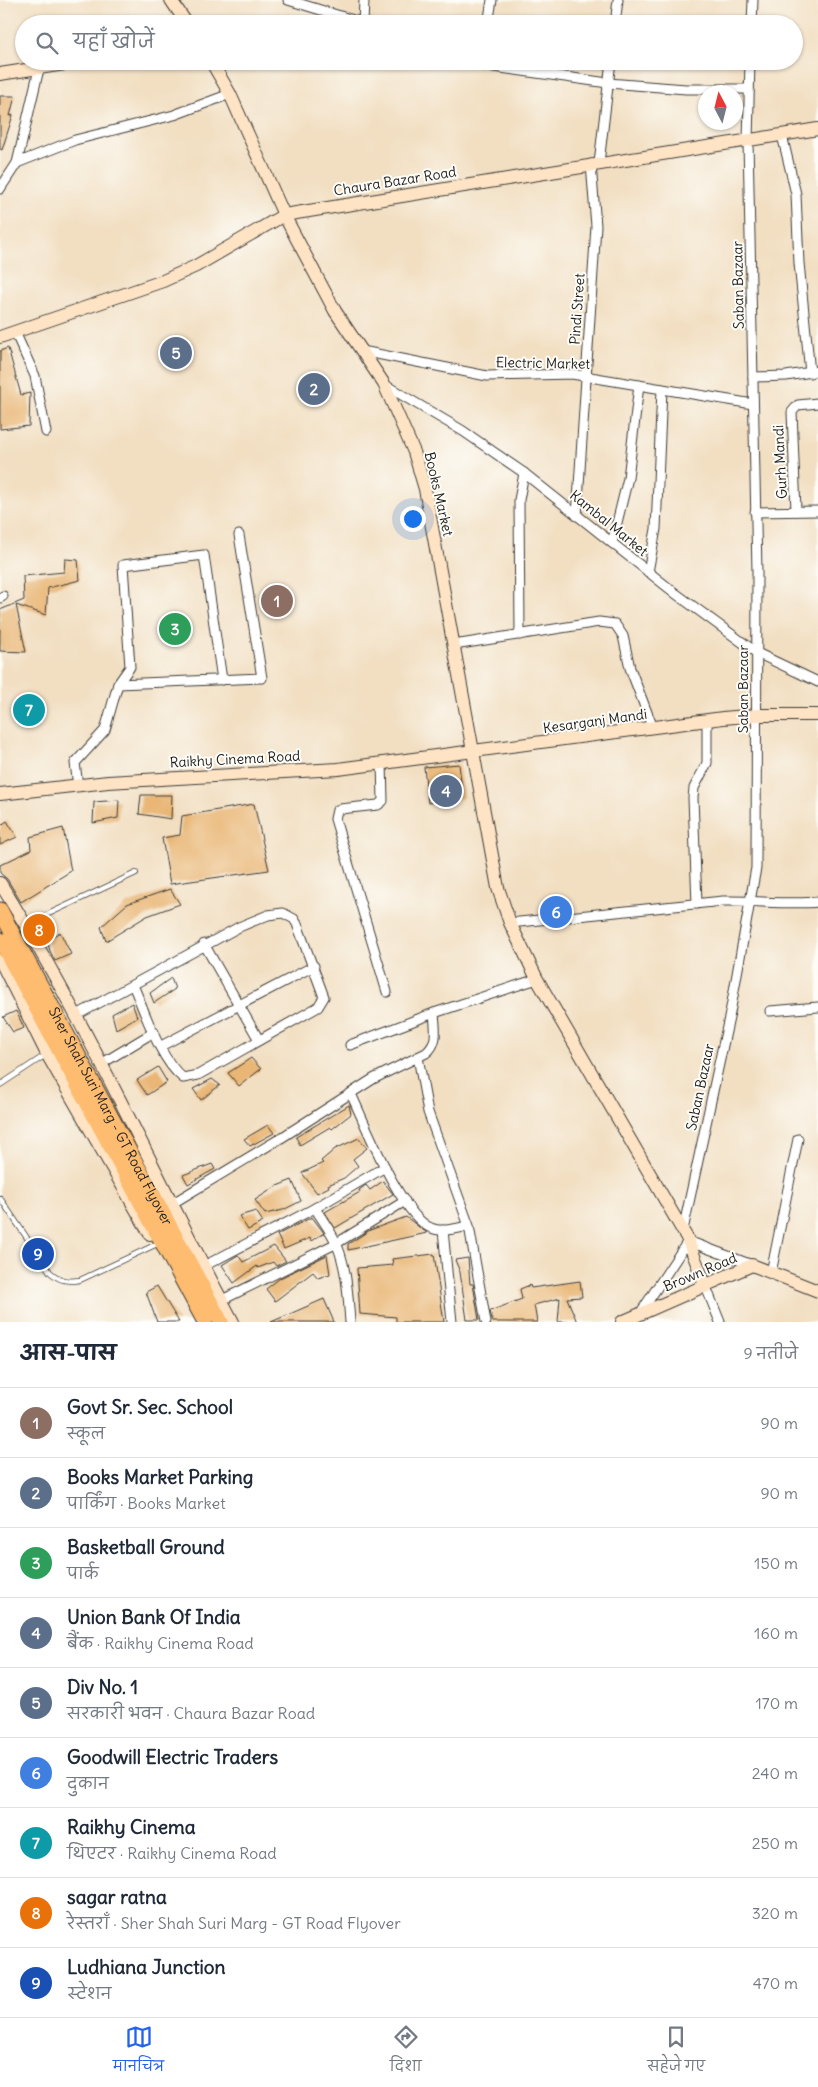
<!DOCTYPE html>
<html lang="hi">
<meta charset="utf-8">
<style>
:root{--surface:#fff;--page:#f2f2f3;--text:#1f2937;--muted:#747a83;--line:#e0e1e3;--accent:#2563eb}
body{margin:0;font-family:Delius,"Playpen Sans Deva",sans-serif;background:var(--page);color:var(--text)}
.compass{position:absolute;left:698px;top:85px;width:45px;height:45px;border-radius:50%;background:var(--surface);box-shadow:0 1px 4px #0004;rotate:353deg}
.you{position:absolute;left:412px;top:518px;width:18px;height:18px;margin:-12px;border:4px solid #fff;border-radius:50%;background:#1a73e8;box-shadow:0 0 0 8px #1a73e833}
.badge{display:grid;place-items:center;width:32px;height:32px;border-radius:50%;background:var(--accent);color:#fff;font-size:16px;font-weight:700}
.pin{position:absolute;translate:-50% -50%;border:2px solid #fff;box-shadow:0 1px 5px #0006}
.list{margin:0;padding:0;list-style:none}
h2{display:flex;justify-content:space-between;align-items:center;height:65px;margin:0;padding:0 20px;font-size:21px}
h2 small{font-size:16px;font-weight:400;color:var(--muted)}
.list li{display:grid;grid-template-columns:32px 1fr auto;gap:15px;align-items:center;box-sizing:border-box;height:70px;padding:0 20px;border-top:1px solid var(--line)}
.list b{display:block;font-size:19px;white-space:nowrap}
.list p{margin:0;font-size:16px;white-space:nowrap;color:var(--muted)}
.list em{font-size:16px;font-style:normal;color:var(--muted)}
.icon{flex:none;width:28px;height:28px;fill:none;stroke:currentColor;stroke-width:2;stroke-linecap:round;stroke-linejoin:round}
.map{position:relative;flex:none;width:818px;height:1322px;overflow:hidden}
.search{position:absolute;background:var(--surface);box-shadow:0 1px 4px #0004;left:15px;right:15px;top:15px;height:55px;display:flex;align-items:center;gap:12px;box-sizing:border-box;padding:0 18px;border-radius:28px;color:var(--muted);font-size:19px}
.sheet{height:695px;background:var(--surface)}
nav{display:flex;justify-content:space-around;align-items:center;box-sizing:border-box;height:70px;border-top:1px solid var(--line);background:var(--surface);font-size:14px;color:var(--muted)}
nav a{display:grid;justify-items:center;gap:2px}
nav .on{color:var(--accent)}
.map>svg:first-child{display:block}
.building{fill:#e9b674}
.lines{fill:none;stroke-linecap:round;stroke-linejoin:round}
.lane-casing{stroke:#3c3935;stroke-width:6}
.street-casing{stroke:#3c3935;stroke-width:11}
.secondary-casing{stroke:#3c3935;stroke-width:14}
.primary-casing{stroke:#3c3935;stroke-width:17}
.lane{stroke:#fff;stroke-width:4.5}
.street{stroke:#fff;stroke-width:9}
.secondary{stroke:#fee4c5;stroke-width:12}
.primary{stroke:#fdbc6f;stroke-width:15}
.labels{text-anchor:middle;stroke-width:4;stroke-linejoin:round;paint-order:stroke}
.street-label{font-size:14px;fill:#1c1c1c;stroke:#fdfcf7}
</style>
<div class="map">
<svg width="818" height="1322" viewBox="0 0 818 1322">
<rect width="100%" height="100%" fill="#fdfcf7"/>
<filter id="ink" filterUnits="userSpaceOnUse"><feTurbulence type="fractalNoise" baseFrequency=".02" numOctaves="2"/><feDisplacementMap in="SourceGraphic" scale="10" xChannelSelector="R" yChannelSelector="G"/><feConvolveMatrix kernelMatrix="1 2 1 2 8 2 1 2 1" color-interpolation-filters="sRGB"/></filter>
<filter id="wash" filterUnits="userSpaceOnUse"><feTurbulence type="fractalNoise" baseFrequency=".0096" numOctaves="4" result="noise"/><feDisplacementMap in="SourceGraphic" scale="20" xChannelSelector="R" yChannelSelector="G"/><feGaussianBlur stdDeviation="1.12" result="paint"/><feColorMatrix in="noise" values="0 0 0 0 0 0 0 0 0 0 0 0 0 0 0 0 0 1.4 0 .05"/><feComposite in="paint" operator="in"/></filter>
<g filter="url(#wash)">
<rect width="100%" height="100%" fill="#f2dfc2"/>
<g id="blocks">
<!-- building -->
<g class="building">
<path d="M 0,96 L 15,96 L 10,116 L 13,115 L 2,150 L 0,149 Z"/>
<path d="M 8,348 L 21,395 L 30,393 L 29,426 L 0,429 L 0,351 Z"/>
<path d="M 65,559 L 78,560 L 80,580 L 48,588 L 46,615 L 16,605 L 26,652 L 0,651 L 0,610 L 24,600 L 23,576 L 64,572 Z"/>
<path d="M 459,764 L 463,798 L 428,803 L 424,767 Z"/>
<path d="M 141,795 L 172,795 L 171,819 L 139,814 Z"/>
<path d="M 119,800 L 118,818 L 93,823 L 94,802 Z"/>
<path d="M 254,804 L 269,870 L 170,884 L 162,838 L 180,835 L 182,816 Z"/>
<path d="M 7,821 L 17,837 L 0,845 L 0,826 Z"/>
<path d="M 63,828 L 71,871 L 21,902 L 7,879 L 0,873 L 0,865 L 31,850 L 30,837 Z"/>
<path d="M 170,889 L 180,904 L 147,916 L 106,941 L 101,927 L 127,904 Z"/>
<path d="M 60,932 L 71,954 L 55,961 L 50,951 L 47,940 Z"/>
<path d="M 171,978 L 175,989 L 154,1003 L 150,993 Z"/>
<path d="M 132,1003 L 137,1017 L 116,1029 L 112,1014 Z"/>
<path d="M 16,1011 L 24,1028 L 13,1032 L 3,1017 Z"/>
<path d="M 251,1058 L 261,1069 L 239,1086 L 228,1073 Z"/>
<path d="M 158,1067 L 167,1082 L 147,1095 L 137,1080 Z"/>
<path d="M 212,1079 L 220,1085 L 201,1100 L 193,1089 Z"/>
<path d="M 349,1105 L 351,1114 L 332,1129 L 330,1127 L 300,1145 L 296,1137 Z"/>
<path d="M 268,1125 L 274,1133 L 250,1146 L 244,1139 Z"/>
<path d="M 359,1138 L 367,1148 L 353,1159 L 358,1166 L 344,1178 L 328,1185 L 329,1187 L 317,1193 L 302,1173 L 323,1163 L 321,1161 L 335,1149 Z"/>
<path d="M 212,1164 L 215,1169 L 188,1184 L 183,1175 Z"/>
<path d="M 292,1180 L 301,1201 L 283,1210 L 265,1214 L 255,1200 L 277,1186 Z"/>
<path d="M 383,1181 L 393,1194 L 335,1228 L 325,1212 L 360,1192 L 359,1190 L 366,1185 L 370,1190 Z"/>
<path d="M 256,1211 L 263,1222 L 248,1230 L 239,1216 Z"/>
<path d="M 312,1217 L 324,1233 L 311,1241 L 310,1238 L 284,1249 L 277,1235 Z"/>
<path d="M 406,1217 L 427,1233 L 348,1250 L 348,1244 L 370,1230 Z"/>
<path d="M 274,1246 L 286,1261 L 276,1266 L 273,1262 L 258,1268 L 257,1266 L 234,1283 L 222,1265 L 238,1255 L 243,1262 Z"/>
<path d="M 434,1254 L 444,1322 L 396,1322 L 396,1317 L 360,1314 L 357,1268 L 393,1265 L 392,1259 Z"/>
<path d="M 327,1255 L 330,1274 L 318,1278 L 313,1272 L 275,1301 L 266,1289 L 280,1278 Z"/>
<path d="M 468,1258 L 470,1284 L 473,1284 L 479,1320 L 467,1320 L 460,1272 L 455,1260 Z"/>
<path d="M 580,1281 L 582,1297 L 567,1298 L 577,1322 L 558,1322 L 560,1298 L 534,1305 L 537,1322 L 493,1322 L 492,1320 L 490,1311 L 522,1299 L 520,1289 L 530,1285 L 531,1288 Z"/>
<path d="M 157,1286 L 179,1322 L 157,1322 L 146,1292 Z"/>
<path d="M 324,1299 L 334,1322 L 271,1322 L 292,1313 Z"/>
</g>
</g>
</g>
<g filter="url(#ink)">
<use href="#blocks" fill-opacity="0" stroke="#3c3935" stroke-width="1"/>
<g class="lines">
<defs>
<g id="lane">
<path d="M 27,924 L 136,873"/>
<path d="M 0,1085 L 47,1054"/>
<path d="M 0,1198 L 50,1272 C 60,1281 67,1282 80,1280 L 155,1245"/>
</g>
<g id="street">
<path d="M 288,0 L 363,23"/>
<path d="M 363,24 L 364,0"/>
<path d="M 488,24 L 492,0"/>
<path d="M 615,24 L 618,0"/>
<path d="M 752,24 L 753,0"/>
<path d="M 451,61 L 608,83 L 686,89 L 749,89"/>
<path d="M 782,135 L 796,194 L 799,263 L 810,373"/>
<path d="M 17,163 L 75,140 L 174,115 L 230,94"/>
<path d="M 599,163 L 611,61"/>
<path d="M 0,189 L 17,163 L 39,69"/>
<path d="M 15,332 L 35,376 L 46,432"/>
<path d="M 362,351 L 487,376 L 572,374 L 753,404"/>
<path d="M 753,377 L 786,376 L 818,371"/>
<path d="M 385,385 L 463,431 L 524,473 L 675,593 L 757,653 L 818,682"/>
<path d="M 796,511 L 792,412 L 798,405 L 818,403"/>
<path d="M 755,512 L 818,511"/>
<path d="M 577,516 L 596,226 L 591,164"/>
<path d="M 612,543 L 628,478 L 639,385"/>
<path d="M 648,572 L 656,529 L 662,389"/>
<path d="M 0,598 L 3,596"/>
<path d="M 520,635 L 519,500 L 524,473"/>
<path d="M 454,645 L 599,622 L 615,624 L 623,636 L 630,668 L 653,728"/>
<path d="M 118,684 L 262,678 L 239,535"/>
<path d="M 382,763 L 383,801 L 378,805 L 340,809 L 337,810 L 335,819 L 387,992"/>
<path d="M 78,786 L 75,763 L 105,730 L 118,684 L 130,667 L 123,565 L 204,555 L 222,680"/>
<path d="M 697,904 L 693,798 L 694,788 L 707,763 L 707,720"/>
<path d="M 510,923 L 723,901 C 754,900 786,905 818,902"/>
<path d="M 204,944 L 259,1040"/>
<path d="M 770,1011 L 818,1007"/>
<path d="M 75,1016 L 239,927 L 268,915 L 283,913 L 294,919 L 297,924 L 324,997 L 318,1007 L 198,1075 L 183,1078 C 160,1060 145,1012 133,985"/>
<path d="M 350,1045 L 434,1013 L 537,979"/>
<path d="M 161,1046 L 314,966"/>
<path d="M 418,1057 L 428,1112 L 469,1226"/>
<path d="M 101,1064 L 154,1032"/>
<path d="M 351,1094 C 366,1125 401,1216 431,1228 C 442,1233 457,1228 469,1226 L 486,1322"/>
<path d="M 173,1203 L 281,1138 L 373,1079 L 426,1053 C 439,1043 435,1028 434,1013"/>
<path d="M 315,1208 C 322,1220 332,1232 337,1245 C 347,1269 348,1296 350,1322"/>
<path d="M 443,1230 L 452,1322"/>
<path d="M 683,1230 L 730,1013 L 756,868 L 757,572 L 748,141 L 750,61"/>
<path d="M 204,1266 L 315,1208 L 385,1167"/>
<path d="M 771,1273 L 798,1139"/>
<path d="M 706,1287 L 720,1322"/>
<path d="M 222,1300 L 337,1243 L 405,1201"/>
<path d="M 641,1312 L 688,1241 L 752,1265"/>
</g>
<g id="secondary">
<path d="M 171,0 L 187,24"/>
<path d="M 211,61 L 230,94 L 284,215 L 335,311 L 384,384 L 414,452 L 425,489 L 498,888 L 510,923 L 537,979 L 687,1238 L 706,1287"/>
<path d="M 0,74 L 84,61"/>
<path d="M 0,337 L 163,281 L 196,266 L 284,215 L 818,129"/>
<path d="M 0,794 L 108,782 L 338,769 L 723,718 L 758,715 L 818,715"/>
<path d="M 0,883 C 88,1024 155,1176 233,1322"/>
<path d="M 0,960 L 47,1054 L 150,1234"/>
<path d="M 622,1322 L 752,1265 L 818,1291"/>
</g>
<g id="primary">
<path id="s1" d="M 0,910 L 221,1322"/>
<path d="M 0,940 L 205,1322"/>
</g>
</defs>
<!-- lane casing -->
<use href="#lane" class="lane-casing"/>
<!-- street casing -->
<use href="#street" class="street-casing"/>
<!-- secondary casing -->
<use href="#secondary" class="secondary-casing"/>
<!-- primary casing -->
<use href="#primary" class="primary-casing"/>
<!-- lane -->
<use href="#lane" class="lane"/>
<!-- street -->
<use href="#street" class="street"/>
<!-- secondary -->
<use href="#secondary" class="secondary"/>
<!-- primary -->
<use href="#primary" class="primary"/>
</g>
</g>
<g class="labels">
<!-- street labels -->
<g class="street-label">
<text transform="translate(395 181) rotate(-9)" y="5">Chaura Bazar Road</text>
<text transform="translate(738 285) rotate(-91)" y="5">Saban Bazaar</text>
<text transform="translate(577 309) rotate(-86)" y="5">Pindi Street</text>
<text transform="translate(543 363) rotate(1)" y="5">Electric Market</text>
<text transform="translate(780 462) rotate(-93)" y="5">Gurh Mandi</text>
<text transform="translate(439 494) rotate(77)" y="5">Books Market</text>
<text transform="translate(609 523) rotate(39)" y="5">Kambal Market</text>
<text transform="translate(743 689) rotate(-90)" y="5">Saban Bazaar</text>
<text transform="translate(595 721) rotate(-8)" y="5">Kesarganj Mandi</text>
<text transform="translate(235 759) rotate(-3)" y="5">Raikhy Cinema Road</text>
<text transform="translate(700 1087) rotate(-78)" y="5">Saban Bazaar</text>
<text dy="5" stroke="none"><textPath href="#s1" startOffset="234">Sher Shah Suri Marg - GT Road Flyover</textPath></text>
<text transform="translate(700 1272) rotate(-23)" y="5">Brown Road</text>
</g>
</g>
</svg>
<svg class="compass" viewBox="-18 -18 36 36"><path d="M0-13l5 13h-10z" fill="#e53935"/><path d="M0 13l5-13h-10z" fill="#747a83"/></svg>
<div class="you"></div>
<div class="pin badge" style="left:277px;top:601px;background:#8d6e63">1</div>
<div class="pin badge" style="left:314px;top:389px;background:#5c6f8a">2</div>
<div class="pin badge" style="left:175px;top:629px;background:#2e9e5b">3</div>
<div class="pin badge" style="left:446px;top:791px;background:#5c6f8a">4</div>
<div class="pin badge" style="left:176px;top:353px;background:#5c6f8a">5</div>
<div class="pin badge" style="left:556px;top:912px;background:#3f7fe0">6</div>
<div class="pin badge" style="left:29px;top:710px;background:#0f9aa8">7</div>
<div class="pin badge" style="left:39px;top:930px;background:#e8710a">8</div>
<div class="pin badge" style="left:38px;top:1254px;background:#1a4fb4">9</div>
<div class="search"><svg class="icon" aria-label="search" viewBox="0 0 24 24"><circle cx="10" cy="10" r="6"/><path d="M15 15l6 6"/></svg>यहाँ खोजें</div>
</div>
<section class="sheet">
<h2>आस-पास<small>9 नतीजे</small></h2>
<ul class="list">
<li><span class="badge" style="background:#8d6e63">1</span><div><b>Govt Sr. Sec. School</b><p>स्कूल</p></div><em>90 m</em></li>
<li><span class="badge" style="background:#5c6f8a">2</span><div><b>Books Market Parking</b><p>पार्किंग · Books Market</p></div><em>90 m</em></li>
<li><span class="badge" style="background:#2e9e5b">3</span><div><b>Basketball Ground</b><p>पार्क</p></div><em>150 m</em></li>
<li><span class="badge" style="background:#5c6f8a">4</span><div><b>Union Bank Of India</b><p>बैंक · Raikhy Cinema Road</p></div><em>160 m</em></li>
<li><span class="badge" style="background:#5c6f8a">5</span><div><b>Div No. 1</b><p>सरकारी भवन · Chaura Bazar Road</p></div><em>170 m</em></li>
<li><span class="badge" style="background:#3f7fe0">6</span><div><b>Goodwill Electric Traders</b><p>दुकान</p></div><em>240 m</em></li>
<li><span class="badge" style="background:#0f9aa8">7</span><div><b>Raikhy Cinema</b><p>थिएटर · Raikhy Cinema Road</p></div><em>250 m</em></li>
<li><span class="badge" style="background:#e8710a">8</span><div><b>sagar ratna</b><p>रेस्तराँ · Sher Shah Suri Marg - GT Road Flyover</p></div><em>320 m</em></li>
<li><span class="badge" style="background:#1a4fb4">9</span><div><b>Ludhiana Junction</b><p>स्टेशन</p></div><em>470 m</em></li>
</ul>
</section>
<nav>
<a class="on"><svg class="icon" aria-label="map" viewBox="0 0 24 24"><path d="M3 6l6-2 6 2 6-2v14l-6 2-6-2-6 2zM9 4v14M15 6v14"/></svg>मानचित्र</a>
<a><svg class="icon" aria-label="directions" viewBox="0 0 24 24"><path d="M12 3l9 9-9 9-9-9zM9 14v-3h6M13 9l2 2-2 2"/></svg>दिशा</a>
<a><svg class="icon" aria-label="saved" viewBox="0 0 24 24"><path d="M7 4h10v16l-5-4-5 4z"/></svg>सहेजे गए</a>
</nav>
